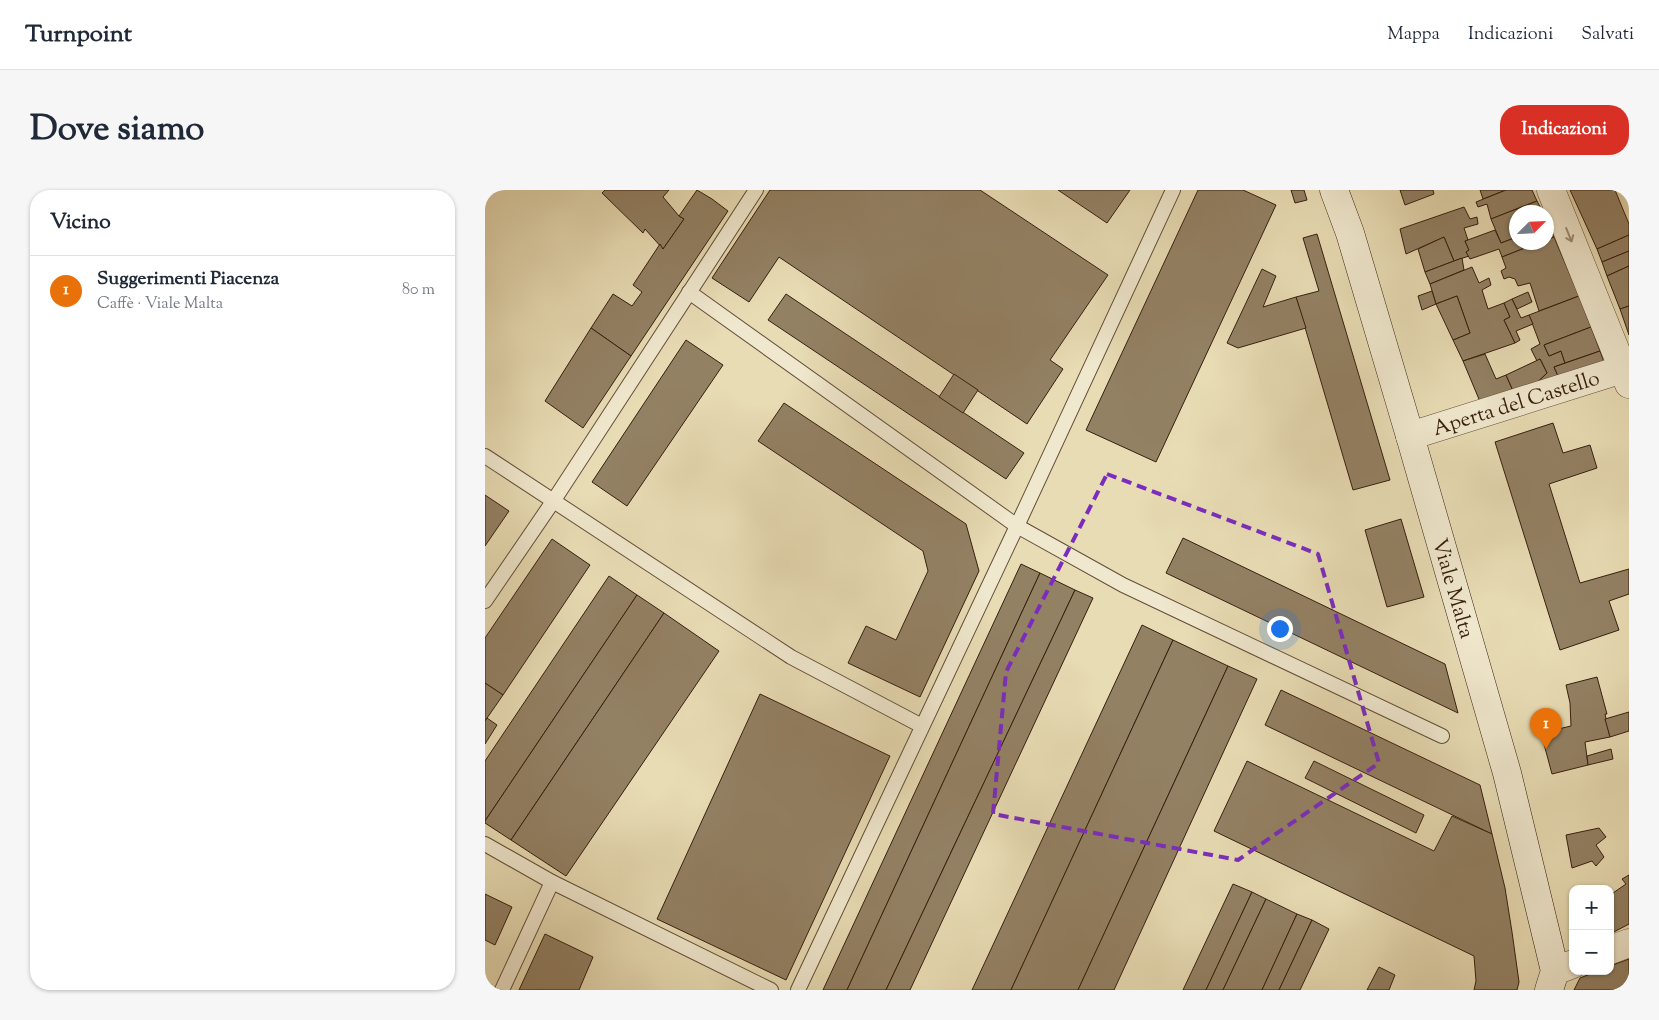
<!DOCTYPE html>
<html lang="it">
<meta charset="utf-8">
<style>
:root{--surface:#fff;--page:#f6f6f7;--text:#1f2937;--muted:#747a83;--line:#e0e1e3;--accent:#d93025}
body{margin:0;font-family:"Sorts Mill Goudy",serif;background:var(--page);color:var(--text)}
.controls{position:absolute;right:15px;bottom:15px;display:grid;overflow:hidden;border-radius:10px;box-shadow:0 1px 4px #0004}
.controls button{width:45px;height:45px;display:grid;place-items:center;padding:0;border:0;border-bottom:1px solid var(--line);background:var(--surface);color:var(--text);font:25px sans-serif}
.compass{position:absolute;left:1024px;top:15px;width:45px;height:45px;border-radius:50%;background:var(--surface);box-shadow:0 1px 4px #0004;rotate:66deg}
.you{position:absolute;left:794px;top:438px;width:18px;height:18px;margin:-12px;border:4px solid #fff;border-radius:50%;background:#1a73e8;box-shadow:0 0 0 8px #1a73e833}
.badge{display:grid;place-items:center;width:32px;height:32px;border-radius:50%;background:var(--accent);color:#fff;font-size:16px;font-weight:700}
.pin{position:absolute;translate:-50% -41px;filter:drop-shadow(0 1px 2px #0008)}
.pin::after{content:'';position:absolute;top:26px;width:18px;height:15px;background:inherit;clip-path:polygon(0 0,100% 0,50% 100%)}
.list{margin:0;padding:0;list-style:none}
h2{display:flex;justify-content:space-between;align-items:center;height:65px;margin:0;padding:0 20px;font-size:21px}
h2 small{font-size:16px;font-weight:400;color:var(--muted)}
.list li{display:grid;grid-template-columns:32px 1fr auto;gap:15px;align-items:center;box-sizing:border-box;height:70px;padding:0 20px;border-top:1px solid var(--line)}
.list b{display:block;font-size:19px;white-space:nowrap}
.list p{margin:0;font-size:16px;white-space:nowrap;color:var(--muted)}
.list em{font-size:16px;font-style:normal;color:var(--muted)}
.map{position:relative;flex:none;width:1144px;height:800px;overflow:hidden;border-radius:20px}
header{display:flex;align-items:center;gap:30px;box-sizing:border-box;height:70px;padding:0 25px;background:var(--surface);border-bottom:1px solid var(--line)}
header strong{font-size:24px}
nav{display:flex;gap:28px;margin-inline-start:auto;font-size:18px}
.intro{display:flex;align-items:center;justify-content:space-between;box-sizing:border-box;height:120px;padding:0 30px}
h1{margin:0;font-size:35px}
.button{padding:12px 22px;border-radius:20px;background:var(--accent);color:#fff;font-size:18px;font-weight:700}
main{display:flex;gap:30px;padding:0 30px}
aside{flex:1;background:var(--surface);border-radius:20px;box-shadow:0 1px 4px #0004}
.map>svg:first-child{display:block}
.building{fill:#938164;stroke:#361f0e}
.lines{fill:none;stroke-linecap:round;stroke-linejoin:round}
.lane-casing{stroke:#624e38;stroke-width:16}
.street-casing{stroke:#624e38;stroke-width:29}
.secondary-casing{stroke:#361f0e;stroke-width:29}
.lane{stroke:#f0e8ce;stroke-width:14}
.street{stroke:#f0e8ce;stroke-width:28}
.secondary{stroke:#f0e8ce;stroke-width:28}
.oneway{stroke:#9c8e78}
.marked{fill:none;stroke:#7b2cbf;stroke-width:4;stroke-dasharray:10 6;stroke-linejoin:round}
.labels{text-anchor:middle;stroke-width:4.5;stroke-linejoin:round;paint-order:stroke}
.street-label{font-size:21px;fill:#361f0e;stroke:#f0e8ce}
</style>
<header>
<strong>Turnpoint</strong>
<nav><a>Mappa</a><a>Indicazioni</a><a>Salvati</a></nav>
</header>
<div class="intro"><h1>Dove siamo</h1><a class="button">Indicazioni</a></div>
<main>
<aside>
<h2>Vicino<small></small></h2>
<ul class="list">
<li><span class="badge" style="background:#e8710a">1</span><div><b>Suggerimenti Piacenza</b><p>Caffè · Viale Malta</p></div><em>80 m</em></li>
</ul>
</aside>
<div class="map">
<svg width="1144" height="800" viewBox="0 0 1144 800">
<rect width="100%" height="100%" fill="#e8dcb4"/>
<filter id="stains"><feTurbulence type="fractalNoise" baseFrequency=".004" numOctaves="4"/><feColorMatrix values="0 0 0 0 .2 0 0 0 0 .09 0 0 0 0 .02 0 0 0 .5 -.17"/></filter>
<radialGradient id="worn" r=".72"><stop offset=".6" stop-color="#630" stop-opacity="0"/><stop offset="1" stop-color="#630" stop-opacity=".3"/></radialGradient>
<!-- building -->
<g class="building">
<path d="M 120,0 L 184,0 L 178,7 L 194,26 L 199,29 L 178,59 L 160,39 L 158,43 L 117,3 Z"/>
<path d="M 212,0 L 227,9 L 243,21 L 146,166 L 106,138 L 128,104 L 147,116 L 157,102 L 148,95 L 175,54 L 178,59 L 199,29 L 194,26 Z"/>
<path d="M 285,0 L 495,0 L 623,85 L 565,170 L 578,179 L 542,234 L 294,67 L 264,112 L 227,88 Z"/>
<path d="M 573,0 L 645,0 L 622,33 Z"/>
<path d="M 713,0 L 758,0 L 791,15 L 671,272 L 601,240 Z"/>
<path d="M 806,0 L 819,0 L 822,10 L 810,13 Z"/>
<path d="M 915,0 L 948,0 L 949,4 L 920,15 Z"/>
<path d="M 995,0 L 1021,0 L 998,9 Z"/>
<path d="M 1021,0 L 1047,0 L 1052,11 L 1006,29 L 1002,14 L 993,17 L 991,12 Z"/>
<path d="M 1085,0 L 1130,0 L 1144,34 L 1144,45 L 1112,59 Z"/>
<path d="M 1052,11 L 1058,22 L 1032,22 L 1032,47 L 1016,53 L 1006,29 Z"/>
<path d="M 979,17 L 985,29 L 992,27 L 993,34 L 979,38 L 983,50 L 980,51 L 984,60 L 981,62 L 984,66 L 969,71 L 959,47 L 921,64 L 915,39 Z"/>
<path d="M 1064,36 L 1069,47 L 1062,50 L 1062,37 Z"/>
<path d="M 1010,40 L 1016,53 L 1032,47 L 1032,52 L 1055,52 L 1017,67 L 1014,59 L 985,69 L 981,62 L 984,60 L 980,51 Z"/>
<path d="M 832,44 L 905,290 L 868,300 L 811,107 L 834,101 L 818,48 Z"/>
<path d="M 1144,45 L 1144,61 L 1117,72 L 1112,59 Z"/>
<path d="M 959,47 L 969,71 L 940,82 L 933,59 Z"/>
<path d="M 1069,47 L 1094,106 L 1054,121 L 1045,93 L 1033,96 L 1030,89 L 1024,87 L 1019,89 L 1016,81 L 1021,78 L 1017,67 L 1055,52 L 1062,52 L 1062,50 Z"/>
<path d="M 1144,61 L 1144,76 L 1122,86 L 1117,72 Z"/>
<path d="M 977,68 L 979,80 L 945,94 L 940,82 Z"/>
<path d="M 1144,76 L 1144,116 L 1135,119 L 1122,86 Z"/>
<path d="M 987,77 L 994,93 L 1004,88 L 1006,95 L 997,100 L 1003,119 L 1019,113 L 1025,127 L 1019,130 L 1030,153 L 978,171 L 968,150 L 985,143 L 972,106 L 951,114 L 945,94 Z"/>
<path d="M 777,79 L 791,86 L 778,117 L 811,107 L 821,138 L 753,158 L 742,153 Z"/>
<path d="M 947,101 L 951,114 L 937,120 L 933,106 Z"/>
<path d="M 1043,102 L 1047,112 L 1032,119 L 1027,109 Z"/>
<path d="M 301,104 L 539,263 L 521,289 L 283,130 Z"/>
<path d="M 972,106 L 985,143 L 968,150 L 951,114 Z"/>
<path d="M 1094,106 L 1106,137 L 1059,155 L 1064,166 L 1076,161 L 1080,173 L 1069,177 L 1074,188 L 1047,197 L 1062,183 L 1055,169 L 1052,171 L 1046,159 L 1055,154 L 1044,125 Z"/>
<path d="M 1027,109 L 1036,128 L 1044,125 L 1048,134 L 1031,141 L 1035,150 L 1030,153 L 1019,130 L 1025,127 L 1019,113 Z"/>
<path d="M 1144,116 L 1144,145 L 1135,119 Z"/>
<path d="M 1106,137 L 1115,161 L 1080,173 L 1076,161 L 1064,166 L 1059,155 Z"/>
<path d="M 106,138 L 146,166 L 98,238 L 60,211 Z"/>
<path d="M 201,150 L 238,175 L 142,316 L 107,292 Z"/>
<path d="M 1115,161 L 1120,175 L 1074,188 L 1069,177 Z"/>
<path d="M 1000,164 L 1011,189 L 1021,185 L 1029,203 L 996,214 L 978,171 Z"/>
<path d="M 1055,169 L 1062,183 L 1047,197 L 1029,203 L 1021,185 Z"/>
<path d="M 469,184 L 493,200 L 478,223 L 454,207 Z"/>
<path d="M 299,213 L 481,334 L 494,381 L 435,507 L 363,473 L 381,436 L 411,450 L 443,381 L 438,361 L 273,251 Z"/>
<path d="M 1068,233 L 1078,263 L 1105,255 L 1112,278 L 1064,294 L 1095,393 L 1144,379 L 1144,404 L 1124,411 L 1134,440 L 1075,460 L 1010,252 Z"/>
<path d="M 0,305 L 24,321 L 0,356 Z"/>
<path d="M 916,329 L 939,407 L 902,417 L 880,340 Z"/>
<path d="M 698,348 L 960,474 L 973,523 L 681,383 Z"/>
<path d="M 67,349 L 105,375 L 18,505 L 0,493 L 0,448 Z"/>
<path d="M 536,374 L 555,383 L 362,800 L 338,800 Z"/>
<path d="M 555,383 L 590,400 L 401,800 L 362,800 Z"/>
<path d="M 124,386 L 152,405 L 0,631 L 0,571 Z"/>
<path d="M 590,400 L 608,408 L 425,800 L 401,800 Z"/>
<path d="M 152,405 L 179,423 L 26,650 L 0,633 L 0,631 Z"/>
<path d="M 179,423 L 234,461 L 81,686 L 26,650 Z"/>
<path d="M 657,435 L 688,450 L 526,800 L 487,800 Z"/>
<path d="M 688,450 L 743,476 L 593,800 L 526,800 Z"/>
<path d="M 743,476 L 772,489 L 629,800 L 593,800 Z"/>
<path d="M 1112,487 L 1122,524 L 1120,524 L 1125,547 L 1100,552 L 1103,575 L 1067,584 L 1056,543 L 1086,536 L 1085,513 L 1081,495 Z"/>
<path d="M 0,493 L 18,505 L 0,531 Z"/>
<path d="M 796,500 L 995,595 L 1007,644 L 780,535 Z"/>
<path d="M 275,504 L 405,566 L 301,790 L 172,729 Z"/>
<path d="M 1144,522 L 1144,541 L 1125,547 L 1120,529 Z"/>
<path d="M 2,528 L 12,535 L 0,554 L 0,531 Z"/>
<path d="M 1126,559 L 1128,569 L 1103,575 L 1102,566 Z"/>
<path d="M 762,571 L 949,661 L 967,626 L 1007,644 L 1020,698 L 1027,742 L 1034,792 L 1032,800 L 989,800 L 991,791 L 989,766 L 729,641 Z"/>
<path d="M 829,571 L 939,625 L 931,643 L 820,588 Z"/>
<path d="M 1114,638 L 1121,647 L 1111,655 L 1119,667 L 1111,676 L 1107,671 L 1087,678 L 1081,645 Z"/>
<path d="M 1144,685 L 1144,734 L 1125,744 L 1125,700 L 1128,703 L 1141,694 L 1137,689 Z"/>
<path d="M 748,694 L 767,702 L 721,800 L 698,800 Z"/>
<path d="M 767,702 L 781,709 L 738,800 L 721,800 Z"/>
<path d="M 0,704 L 27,717 L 10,755 L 0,750 Z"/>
<path d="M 781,709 L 812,724 L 777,800 L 738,800 Z"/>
<path d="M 812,724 L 827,730 L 794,800 L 777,800 Z"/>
<path d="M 827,730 L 844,739 L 815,800 L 794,800 Z"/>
<path d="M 60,744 L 108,767 L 94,800 L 34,800 Z"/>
<path d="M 1144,769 L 1144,800 L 1089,800 L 1095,788 L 1113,781 L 1125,781 L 1125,776 Z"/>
<path d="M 894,777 L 910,785 L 904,800 L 882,800 Z"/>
</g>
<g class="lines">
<defs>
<g id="lane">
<path d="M 204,102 L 532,336 L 638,395 L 957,546"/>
<path d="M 0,266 L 306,467 L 437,536"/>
<path d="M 0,411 L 69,310 L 271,0"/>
<path d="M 0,654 L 67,692 L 286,800"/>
<path d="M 17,800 L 67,692"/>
<path d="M 313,800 L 532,336 L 688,0"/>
</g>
<g id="street">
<path d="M 1066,0 L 1144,194"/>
<path id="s1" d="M 925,246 L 1138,179"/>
<path d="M 1125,760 L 1144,753"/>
<path d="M 1070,781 L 1088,774"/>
</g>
<g id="secondary">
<path id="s2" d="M 849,0 L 865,43 L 925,246 L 1022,583 L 1070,781 L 1064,800"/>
</g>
</defs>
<!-- lane casing -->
<use href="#lane" class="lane-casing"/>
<!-- street casing -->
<use href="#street" class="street-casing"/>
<!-- secondary casing -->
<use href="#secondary" class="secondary-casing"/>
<!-- lane -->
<use href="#lane" class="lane"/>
<!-- street -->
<use href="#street" class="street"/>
<!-- secondary -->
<use href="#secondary" class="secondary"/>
</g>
<!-- one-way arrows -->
<defs><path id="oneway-shaft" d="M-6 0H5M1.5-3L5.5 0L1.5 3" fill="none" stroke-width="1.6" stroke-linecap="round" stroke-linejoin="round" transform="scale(1.25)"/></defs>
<use class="oneway" href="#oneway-shaft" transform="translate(1084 45) rotate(68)"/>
<!-- marked area -->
<path class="marked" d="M 622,284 L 833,364 L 894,573 L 753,670 L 508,624 L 521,482 Z"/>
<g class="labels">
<!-- street labels -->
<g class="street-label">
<text dy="7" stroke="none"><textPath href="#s1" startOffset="111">Aperta del Castello</textPath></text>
<text dy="7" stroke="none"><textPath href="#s2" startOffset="416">Viale Malta</textPath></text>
</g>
</g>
<rect width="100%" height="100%" filter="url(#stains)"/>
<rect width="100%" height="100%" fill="url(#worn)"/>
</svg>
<div class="controls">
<button>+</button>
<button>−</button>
</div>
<svg class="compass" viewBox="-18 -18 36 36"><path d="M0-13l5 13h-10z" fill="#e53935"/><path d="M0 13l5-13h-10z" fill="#747a83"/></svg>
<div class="you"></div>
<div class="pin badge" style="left:1061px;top:559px;background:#e8710a">1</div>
</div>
</main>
